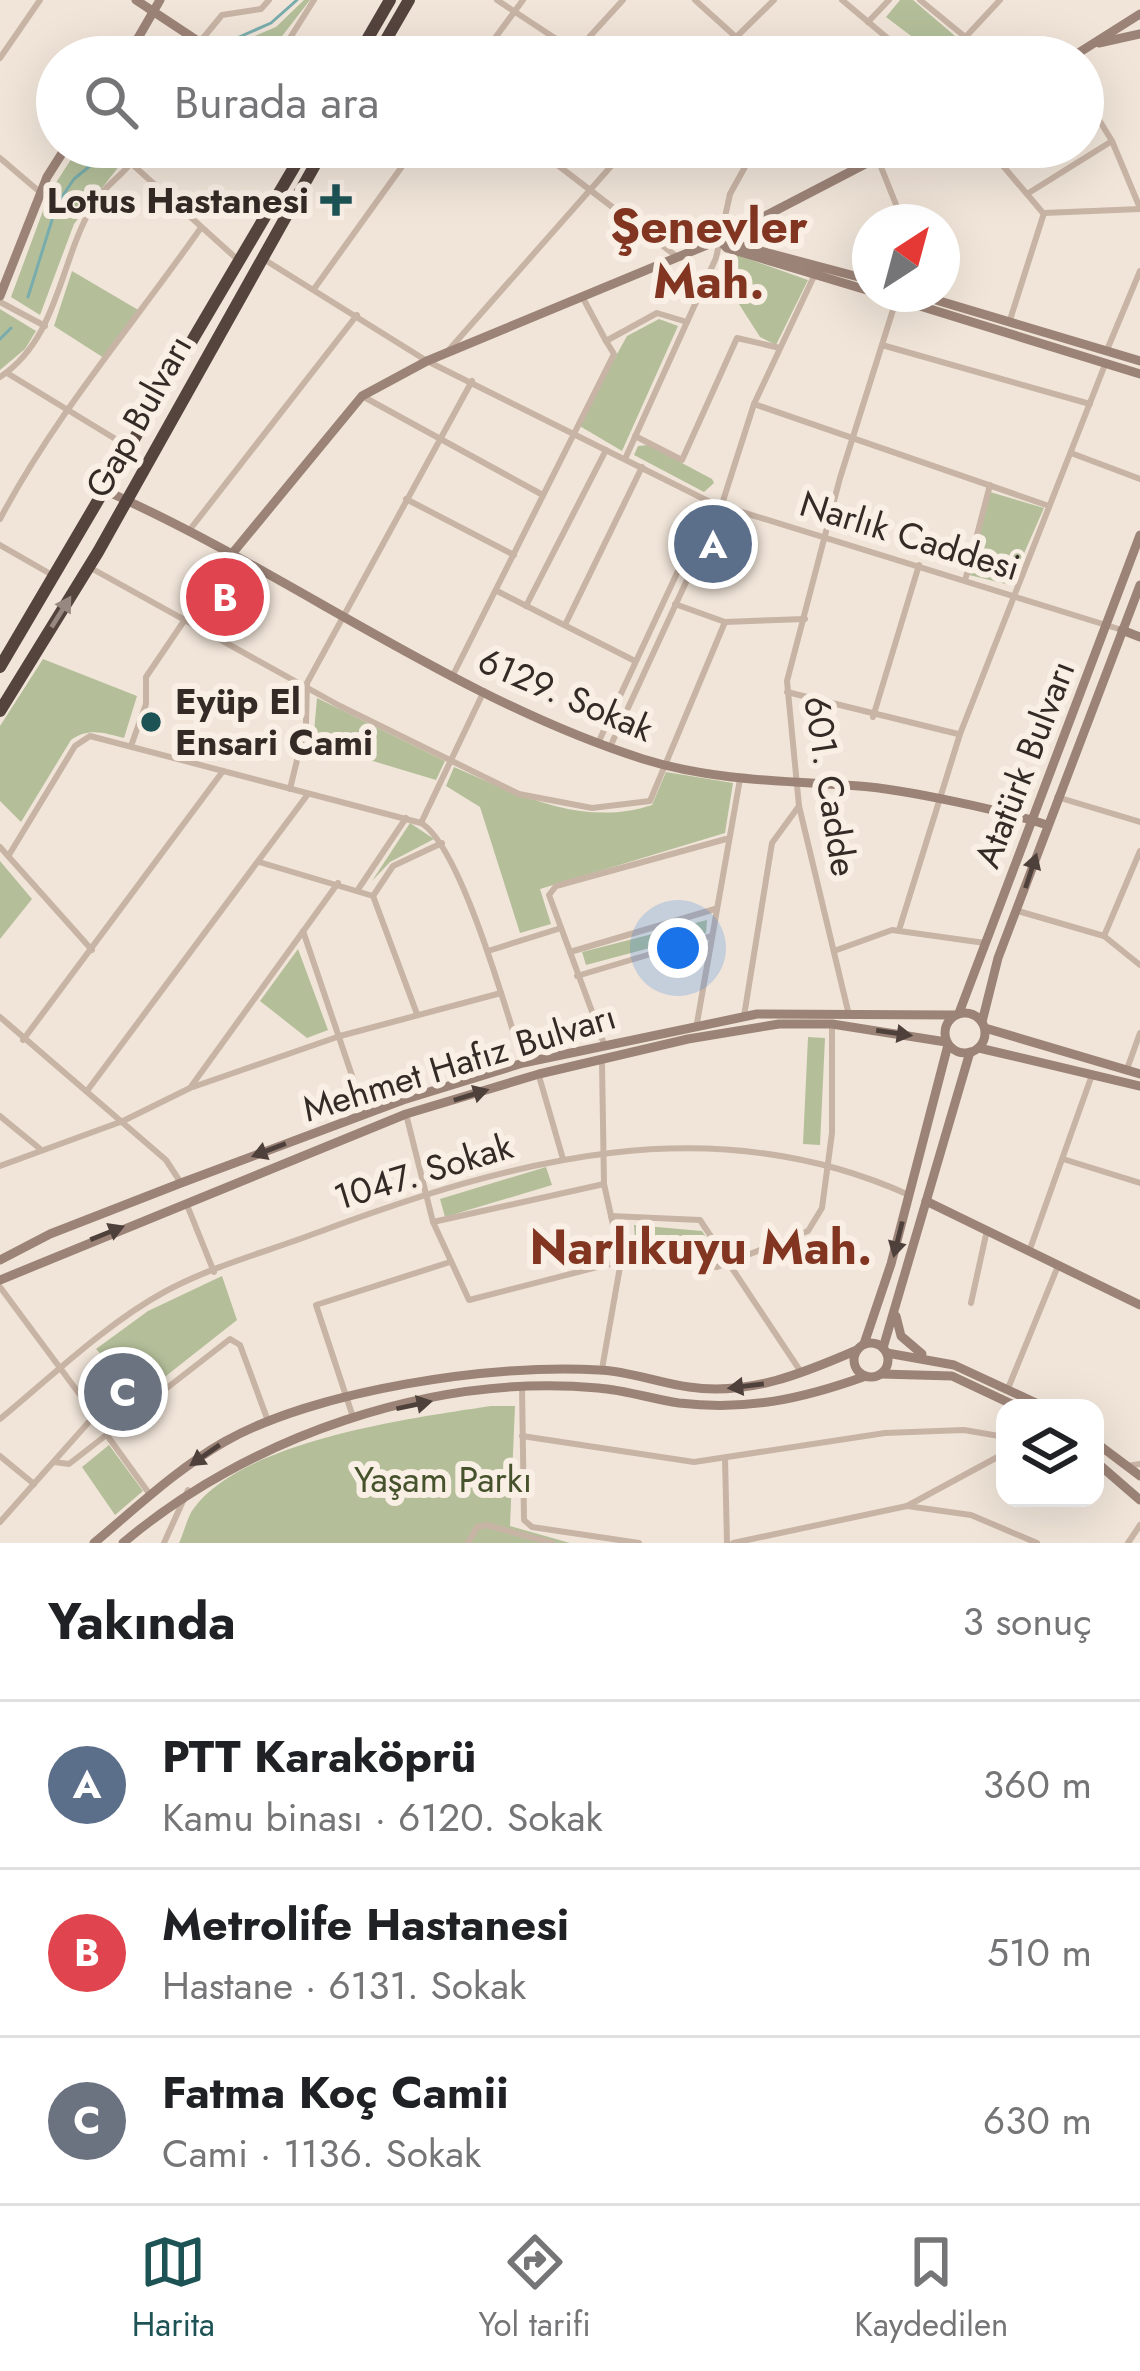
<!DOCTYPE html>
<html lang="tr">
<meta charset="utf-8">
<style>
:root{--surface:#fff;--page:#f2f2f2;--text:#202124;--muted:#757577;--line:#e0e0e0;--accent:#1d5355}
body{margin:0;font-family:Jost,sans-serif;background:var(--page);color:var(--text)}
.controls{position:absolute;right:36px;bottom:36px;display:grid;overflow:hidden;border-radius:24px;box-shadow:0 12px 48px #0002}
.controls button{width:108px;height:108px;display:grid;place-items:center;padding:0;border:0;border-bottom:3px solid var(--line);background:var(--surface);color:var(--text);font:60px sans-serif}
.compass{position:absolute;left:852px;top:204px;width:108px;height:108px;border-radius:50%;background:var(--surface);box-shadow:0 12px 48px #0002;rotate:36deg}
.you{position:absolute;left:678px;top:948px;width:42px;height:42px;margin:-30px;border:9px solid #fff;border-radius:50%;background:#1a73e8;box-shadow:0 0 0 18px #1a73e833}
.badge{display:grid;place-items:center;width:78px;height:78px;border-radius:50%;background:var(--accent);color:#fff;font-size:39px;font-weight:700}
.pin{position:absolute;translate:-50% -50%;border:6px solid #fff;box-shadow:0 3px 12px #0006}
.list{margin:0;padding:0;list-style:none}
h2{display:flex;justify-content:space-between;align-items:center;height:156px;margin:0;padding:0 48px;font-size:51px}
h2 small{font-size:39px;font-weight:400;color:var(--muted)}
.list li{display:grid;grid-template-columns:78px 1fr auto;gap:36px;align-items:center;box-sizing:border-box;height:168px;padding:0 48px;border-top:3px solid var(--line)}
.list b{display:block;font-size:45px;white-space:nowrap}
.list p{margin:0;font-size:39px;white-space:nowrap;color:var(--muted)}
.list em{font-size:39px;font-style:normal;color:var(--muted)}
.icon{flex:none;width:66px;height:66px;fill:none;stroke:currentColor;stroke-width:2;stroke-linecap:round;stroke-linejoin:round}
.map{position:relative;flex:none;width:1140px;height:1543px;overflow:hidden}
.search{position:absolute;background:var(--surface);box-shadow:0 12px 48px #0002;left:36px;right:36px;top:36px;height:132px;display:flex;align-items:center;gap:30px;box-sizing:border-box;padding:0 42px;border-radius:66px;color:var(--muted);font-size:45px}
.sheet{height:660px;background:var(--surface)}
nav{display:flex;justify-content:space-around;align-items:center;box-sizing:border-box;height:168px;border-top:3px solid var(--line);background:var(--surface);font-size:33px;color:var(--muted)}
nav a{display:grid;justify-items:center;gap:6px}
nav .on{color:var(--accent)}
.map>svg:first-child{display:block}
.green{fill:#b4bf9a}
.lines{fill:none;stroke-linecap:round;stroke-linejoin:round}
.stream{stroke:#79adad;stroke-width:3}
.street{stroke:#c8b4a5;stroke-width:6}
.secondary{stroke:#9c8377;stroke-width:9}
.highway{stroke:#55443e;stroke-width:12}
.oneway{fill:#978881}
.oneway2{fill:#4e403a}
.poi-dot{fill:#1d5355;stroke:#f9efe5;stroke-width:4.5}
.labels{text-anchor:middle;stroke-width:12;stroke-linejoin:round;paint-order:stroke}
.poi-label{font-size:36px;font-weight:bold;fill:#342a26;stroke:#f9efe5;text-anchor:end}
.street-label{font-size:36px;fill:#342a26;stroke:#f9efe5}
.park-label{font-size:36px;fill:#45522b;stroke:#f9efe5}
.district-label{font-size:48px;font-weight:bold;fill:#823521;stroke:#f9efe5}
</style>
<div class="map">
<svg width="1140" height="1543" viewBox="0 0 1140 1543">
<rect width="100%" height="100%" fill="#f1e5d9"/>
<!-- green -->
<g class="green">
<path d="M 304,0 L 310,0 L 266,57 L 242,57 L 229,47 L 276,27 Z"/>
<path d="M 900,0 L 913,0 L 955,36 L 939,57 L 886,17 Z"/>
<path d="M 79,147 L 134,147 L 74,224 L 40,315 L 11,297 L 50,192 Z"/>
<path d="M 737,255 L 808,280 L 776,345 L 760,337 L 719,273 Z"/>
<path d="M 72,271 L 140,311 L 104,358 L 54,326 Z"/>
<path d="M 0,309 L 36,331 L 25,349 L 0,370 Z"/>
<path d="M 659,319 L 678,326 L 622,451 L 578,425 L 627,336 Z"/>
<path d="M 648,445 L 712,479 L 714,483 L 704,492 L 634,455 L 638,446 Z"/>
<path d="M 990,492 L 1044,508 L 1010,585 L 969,575 Z"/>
<path d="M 43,659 L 137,696 L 124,738 C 105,733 88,727 71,740 L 21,822 L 0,801 L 0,726 Z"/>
<path d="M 317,698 L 445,761 L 436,780 L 313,743 Z"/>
<path d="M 454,767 C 516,794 584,828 652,805 L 666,772 L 733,783 L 725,833 L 540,889 L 551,924 L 520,933 L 480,807 L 446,786 Z"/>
<path d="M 410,823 L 434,839 L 390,862 L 372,881 Z"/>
<path d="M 0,861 L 32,899 L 0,939 Z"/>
<path d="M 707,920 L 706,933 L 586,965 L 582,952 Z"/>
<path d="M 298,949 L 328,1030 L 307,1038 L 260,1001 Z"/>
<path d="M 808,1037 L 825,1038 L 820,1145 L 803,1144 Z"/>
<path d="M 546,1167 L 552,1185 L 445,1217 L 440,1199 Z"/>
<path d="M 634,1225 L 702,1231 L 722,1261 L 636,1254 Z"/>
<path d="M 222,1276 L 237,1320 L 152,1387 L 119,1351 L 106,1360 L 96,1349 L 148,1311 Z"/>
<path d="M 491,1406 L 515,1406 L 510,1526 L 570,1543 L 179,1543 C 184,1533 187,1517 194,1508 C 245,1440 412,1418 491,1406 Z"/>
<path d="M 109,1445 L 143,1491 L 115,1515 L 82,1467 Z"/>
</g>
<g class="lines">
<!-- stream -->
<g class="stream">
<path d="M 228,42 L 271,23 L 297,0"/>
<path d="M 28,297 L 57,204 L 74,179 L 113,147"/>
<path d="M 0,339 L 11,328"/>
</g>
<!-- street -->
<g class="street">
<path d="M 497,0 L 576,52"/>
<path d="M 695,0 L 758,57"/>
<path d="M 842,0 L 910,57"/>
<path d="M 920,0 L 964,36"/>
<path d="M 868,22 L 889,0"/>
<path d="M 199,43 L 222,15 L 261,9 L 269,0"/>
<path d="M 385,47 L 400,57"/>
<path d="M 278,57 L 314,0"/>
<path d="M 481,57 L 523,0"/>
<path d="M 571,57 L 623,0"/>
<path d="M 716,57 L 774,0"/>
<path d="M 947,57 L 1000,0"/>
<path d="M 0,58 L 40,0"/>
<path d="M 1083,94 L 1112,141 L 1140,208"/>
<path d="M 534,147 L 676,256"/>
<path d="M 865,147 L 877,157 L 903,222"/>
<path d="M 987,147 L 1043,213"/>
<path d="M 0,158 L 41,193"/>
<path d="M 133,165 L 237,259"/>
<path d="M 1027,194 L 1112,141"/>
<path d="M 1044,213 L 1140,209"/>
<path d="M 265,260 L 427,361 L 710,502 L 1122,630"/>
<path d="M 314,289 L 416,147"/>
<path d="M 584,300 L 606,341 L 657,313 L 687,322"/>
<path d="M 0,302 L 45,326"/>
<path d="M 1009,323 L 1044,213"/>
<path d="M 882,345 L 1090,404"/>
<path d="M 1107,350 L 1140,271"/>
<path d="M 447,352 L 628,147"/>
<path d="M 7,373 L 127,446"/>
<path d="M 0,377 C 59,338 59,262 93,205 C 106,182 130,173 140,147"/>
<path d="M 362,396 L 541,494"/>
<path d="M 754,404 L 1049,506"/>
<path d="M 635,436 L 682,460 L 737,338 L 780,348"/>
<path d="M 1071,453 L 1140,479"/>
<path d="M 625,459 L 716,258 L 730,194 L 756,147"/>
<path d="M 406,499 L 514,555"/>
<path d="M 0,519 C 55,415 132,326 200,229"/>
<path d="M 188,532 L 357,315"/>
<path d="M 0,545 L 54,576"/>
<path d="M 89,567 L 340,706 L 519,794 L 592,808 L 650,801 L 725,622"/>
<path d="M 966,577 L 990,485"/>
<path d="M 497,591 L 635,661"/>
<path d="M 675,604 L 725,622 L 805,619"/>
<path d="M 526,606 L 606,450"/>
<path d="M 565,625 L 642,467"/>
<path d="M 453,675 L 614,354 L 606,341"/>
<path d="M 787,692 L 958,734"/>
<path d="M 873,717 L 919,565"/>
<path d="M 599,741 L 710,502"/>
<path d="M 131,746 L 146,704 L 146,677 L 186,618"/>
<path d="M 610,747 L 722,504 L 754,404 L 815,274"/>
<path d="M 290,789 L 306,723 L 307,683 L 472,381"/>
<path d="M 1057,797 L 1140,822"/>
<path d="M 421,823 L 484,691"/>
<path d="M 0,847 L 92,950"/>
<path d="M 9,855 L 75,746 L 90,736 L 421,823 C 461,846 507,1014 523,1063"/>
<path d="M 259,862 L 373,896 L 417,1014"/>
<path d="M 359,888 L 406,818"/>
<path d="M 373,896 L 393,866 L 442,843"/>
<path d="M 1018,911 L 1104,936 L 1140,965"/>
<path d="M 899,930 L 960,734 L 1106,362"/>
<path d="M 303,931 L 365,1114"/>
<path d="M 1104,936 L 1140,851"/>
<path d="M 488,951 L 561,928"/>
<path d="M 834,951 L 892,930 L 985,943"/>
<path d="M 570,952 L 715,909"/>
<path d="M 577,976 L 711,936"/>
<path d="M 848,1011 L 799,806 L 787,681 L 840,478 L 898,294"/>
<path d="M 744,1016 L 772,843 L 799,806"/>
<path d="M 0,1017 L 166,1160 L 181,1183"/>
<path d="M 697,1023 L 740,779"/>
<path d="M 23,1040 L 223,771"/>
<path d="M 604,1044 L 549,895 L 556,886 L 726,839"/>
<path d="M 1127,1069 L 1140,1033"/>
<path d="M 539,1076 L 563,1159"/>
<path d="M 193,1087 L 340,1036 L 501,993"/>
<path d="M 87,1091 L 308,794"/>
<path d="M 406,1114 L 433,1222 L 604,1184"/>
<path d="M 0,1116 L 39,1148"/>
<path d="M 1063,1159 L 1140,1183"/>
<path d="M 0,1166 L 123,1121 L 190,1088 L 338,883"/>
<path d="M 187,1205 L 214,1272"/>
<path d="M 611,1216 L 700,1220 L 801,1372"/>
<path d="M 433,1222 L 469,1300 L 621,1261 L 717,1267 L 808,1231 L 822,1208 L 832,1133 L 832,1024"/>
<path d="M 1030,1249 L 1092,1075"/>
<path d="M 0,1287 L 95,1415 L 0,1522"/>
<path d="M 971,1303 L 987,1230"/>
<path d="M 602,1369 L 621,1261 L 604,1184 L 602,1063"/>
<path d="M 1009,1386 L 1058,1266"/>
<path d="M 522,1387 L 524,1520 L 532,1527 L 639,1543"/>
<path d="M 353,1417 L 316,1305 L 450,1262"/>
<path d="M 0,1419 C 52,1376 107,1323 166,1291 C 212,1266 269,1251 319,1232 C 513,1160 710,1105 909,1195"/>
<path d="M 522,1436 L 694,1462 L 885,1433 L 964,1430 L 1005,1437"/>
<path d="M 109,1438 L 151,1496"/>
<path d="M 0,1456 L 34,1484"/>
<path d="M 725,1458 L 727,1543"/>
<path d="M 54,1462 L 69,1464 L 230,1339 L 240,1345 L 268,1421"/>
<path d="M 1127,1466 L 1140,1464"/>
<path d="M 907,1506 L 971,1515 L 1037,1543"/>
<path d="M 164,1543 L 188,1490"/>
<path d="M 468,1543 L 477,1527 L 487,1525 L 552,1543"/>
<path d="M 733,1543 L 907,1506 L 1005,1453"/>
<path d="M 1128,1543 L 1140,1525"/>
</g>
<!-- secondary -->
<g class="secondary">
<path d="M 136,0 L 222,57"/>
<path d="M 1099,43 L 1140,34"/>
<path d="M 127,57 L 160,0"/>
<path d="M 1072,57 L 1140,14"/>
<path d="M 870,280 L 719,240 L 727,248 L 870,291"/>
<path d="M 881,294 L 1140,374"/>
<path d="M 916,294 L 1140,361"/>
<path d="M 0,296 L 47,177 L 66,147"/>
<path d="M 104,490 C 287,571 452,698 643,759 C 713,781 787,781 859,786 C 903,789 1005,811 1047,825"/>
<path d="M 231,555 L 362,396 L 427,361 L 719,240 L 898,147"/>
<path d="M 1122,630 L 1140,637"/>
<circle cx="965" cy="1033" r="20"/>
<path d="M 959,1013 L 1140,535"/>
<path d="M 982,1022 L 998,958 L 1140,585"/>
<path d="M 985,1028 L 1140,1074"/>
<path d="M 979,1048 L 1140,1086"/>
<path d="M 926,1201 L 1140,1305"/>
<path d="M 0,1260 L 50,1234 L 181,1183 L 403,1100 L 523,1063 L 757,1014 L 954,1015"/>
<path d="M 0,1280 L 406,1114 L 539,1074 L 688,1039 L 779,1024 L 832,1024 L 946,1042"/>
<path d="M 896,1316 L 901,1336 L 922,1354"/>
<circle cx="871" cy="1360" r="17"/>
<path d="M 864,1344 L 891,1264 L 948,1045"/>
<path d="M 883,1348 L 970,1052"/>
<path d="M 887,1353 L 954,1365 L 1047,1408"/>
<path d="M 881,1374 L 952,1376 L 1020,1408"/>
<path d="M 1095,1442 L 1140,1476"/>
<path d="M 1095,1461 L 1140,1500"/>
<path d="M 94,1543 C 136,1508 177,1469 224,1442 C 315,1390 495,1363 599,1370 C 629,1371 659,1383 689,1387 C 749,1396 804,1373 857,1350"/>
<path d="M 123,1543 C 248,1437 432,1373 598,1388 C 625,1390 652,1399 679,1403 C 747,1411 802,1399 866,1376"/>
</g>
<!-- highway -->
<g class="highway">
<path d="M 357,57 L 390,0"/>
<path d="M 376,57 L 409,0"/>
<path d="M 0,667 L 306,147"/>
<path d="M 0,711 L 98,552 L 325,147"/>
</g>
</g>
<!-- one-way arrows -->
<defs><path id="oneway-solid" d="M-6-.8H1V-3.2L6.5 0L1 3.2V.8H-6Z" transform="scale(3)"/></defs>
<use class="oneway" href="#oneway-solid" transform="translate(61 612) rotate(-58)"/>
<g class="oneway2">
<use href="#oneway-solid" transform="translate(1031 871) rotate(-72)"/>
<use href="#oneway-solid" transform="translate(894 1033) rotate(8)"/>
<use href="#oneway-solid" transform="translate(471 1095) rotate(-17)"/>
<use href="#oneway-solid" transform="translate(269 1150) rotate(159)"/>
<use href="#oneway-solid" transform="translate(107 1233) rotate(-22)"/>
<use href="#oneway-solid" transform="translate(898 1239) rotate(104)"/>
<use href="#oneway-solid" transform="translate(746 1386) rotate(173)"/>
<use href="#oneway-solid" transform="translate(414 1405) rotate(-12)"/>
<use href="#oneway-solid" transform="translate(205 1455) rotate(145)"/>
</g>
<!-- markers -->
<g class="poi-dot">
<path d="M330 182h12v12h12v12h-12v12h-12v-12h-12v-12h12z"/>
<circle cx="151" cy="722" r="12"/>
</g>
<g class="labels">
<!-- poi labels -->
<g class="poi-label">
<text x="309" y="213">Lotus Hastanesi</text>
<text x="175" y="714" text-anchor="start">Eyüp El<tspan x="175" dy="41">Ensari Cami</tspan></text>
</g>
<!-- street labels -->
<g class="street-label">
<text transform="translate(138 416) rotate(-61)" y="13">Gap Bulvarı</text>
<text transform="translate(910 535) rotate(17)" y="13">Narlık Caddesi</text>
<text transform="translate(566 694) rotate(23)" y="13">6129. Sokak</text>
<text transform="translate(1024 764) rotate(-69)" y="13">Atatürk Bulvarı</text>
<text transform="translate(831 786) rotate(81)" y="13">601. Cadde</text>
<text transform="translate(459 1062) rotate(-17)" y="13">Mehmet Hafız Bulvarı</text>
<text transform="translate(423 1171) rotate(-17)" y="13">1047. Sokak</text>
</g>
<!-- park labels -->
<g class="park-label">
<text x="443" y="1492">Yaşam Parkı</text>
</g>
<!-- district labels -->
<g class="district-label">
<text x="709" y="243">Şenevler<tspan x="709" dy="55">Mah.</tspan></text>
<text x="701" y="1264">Narlıkuyu Mah.</text>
</g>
</g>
</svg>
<div class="controls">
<button><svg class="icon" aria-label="layers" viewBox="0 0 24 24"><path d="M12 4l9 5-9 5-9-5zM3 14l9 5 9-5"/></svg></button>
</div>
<svg class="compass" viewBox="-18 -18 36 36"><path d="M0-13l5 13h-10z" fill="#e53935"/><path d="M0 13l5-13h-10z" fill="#757577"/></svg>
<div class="you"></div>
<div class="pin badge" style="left:713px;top:544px;background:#5c6f8a">A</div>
<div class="pin badge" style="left:225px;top:597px;background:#e0444e">B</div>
<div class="pin badge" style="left:123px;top:1392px;background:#6b7280">C</div>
<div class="search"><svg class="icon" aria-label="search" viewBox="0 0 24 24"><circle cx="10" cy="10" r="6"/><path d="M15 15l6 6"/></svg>Burada ara</div>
</div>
<section class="sheet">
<h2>Yakında<small>3 sonuç</small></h2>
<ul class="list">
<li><span class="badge" style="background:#5c6f8a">A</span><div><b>PTT Karaköprü</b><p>Kamu binası · 6120. Sokak</p></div><em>360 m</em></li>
<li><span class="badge" style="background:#e0444e">B</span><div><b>Metrolife Hastanesi</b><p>Hastane · 6131. Sokak</p></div><em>510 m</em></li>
<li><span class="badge" style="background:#6b7280">C</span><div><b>Fatma Koç Camii</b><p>Cami · 1136. Sokak</p></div><em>630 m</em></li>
</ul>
</section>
<nav>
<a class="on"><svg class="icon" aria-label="map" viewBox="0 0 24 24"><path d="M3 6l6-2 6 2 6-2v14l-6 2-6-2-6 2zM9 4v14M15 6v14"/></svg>Harita</a>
<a><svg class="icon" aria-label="directions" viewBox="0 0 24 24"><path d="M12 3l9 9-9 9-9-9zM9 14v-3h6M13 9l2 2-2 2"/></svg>Yol tarifi</a>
<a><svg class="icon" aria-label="saved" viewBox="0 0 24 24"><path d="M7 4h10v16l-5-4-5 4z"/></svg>Kaydedilen</a>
</nav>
